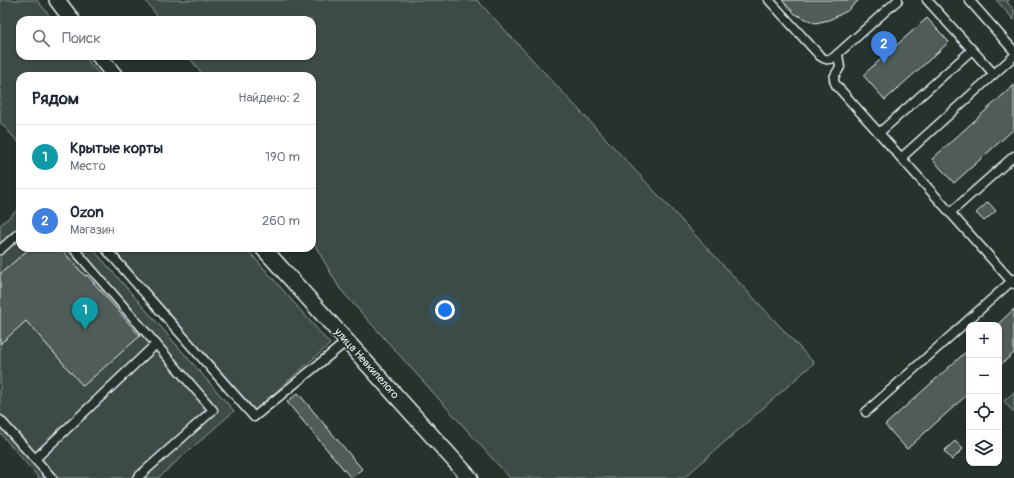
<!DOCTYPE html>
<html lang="ru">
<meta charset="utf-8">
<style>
:root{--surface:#fff;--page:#f6f6f7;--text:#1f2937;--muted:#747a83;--line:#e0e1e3;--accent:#7c3aed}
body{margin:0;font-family:Pangolin,sans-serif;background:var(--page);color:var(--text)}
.controls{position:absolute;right:12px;bottom:12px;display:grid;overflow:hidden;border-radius:8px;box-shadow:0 1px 3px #0004}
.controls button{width:36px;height:36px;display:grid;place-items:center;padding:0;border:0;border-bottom:1px solid var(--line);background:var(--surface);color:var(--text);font:20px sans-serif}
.you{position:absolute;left:445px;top:310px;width:14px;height:14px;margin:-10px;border:3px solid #fff;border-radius:50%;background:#1a73e8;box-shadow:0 0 0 6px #1a73e833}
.badge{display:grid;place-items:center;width:26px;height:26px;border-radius:50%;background:var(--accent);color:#fff;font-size:13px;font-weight:700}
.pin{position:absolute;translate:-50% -33px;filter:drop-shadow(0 1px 2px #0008)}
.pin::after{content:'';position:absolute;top:21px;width:14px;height:12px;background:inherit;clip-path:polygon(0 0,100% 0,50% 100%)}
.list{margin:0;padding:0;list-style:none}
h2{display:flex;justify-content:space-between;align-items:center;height:52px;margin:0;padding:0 16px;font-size:17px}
h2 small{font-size:13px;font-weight:400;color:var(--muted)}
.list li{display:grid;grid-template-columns:26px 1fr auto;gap:12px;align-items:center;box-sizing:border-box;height:64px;padding:0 16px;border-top:1px solid var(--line)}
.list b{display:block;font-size:15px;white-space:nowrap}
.list p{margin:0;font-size:13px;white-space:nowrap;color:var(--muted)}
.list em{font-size:13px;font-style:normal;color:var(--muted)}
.icon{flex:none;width:22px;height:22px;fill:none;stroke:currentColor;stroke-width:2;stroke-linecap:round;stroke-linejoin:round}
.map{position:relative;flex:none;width:1014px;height:478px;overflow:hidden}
.search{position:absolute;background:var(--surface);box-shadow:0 1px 3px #0004;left:16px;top:16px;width:300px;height:44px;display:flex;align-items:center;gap:10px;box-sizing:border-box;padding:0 14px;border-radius:12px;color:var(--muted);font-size:15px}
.panel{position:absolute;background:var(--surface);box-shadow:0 1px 3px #0004;left:16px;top:72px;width:300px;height:180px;border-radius:12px}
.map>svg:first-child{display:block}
.green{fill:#3e4b47;stroke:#939ea0}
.building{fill:#505c59;stroke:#e8f1f8}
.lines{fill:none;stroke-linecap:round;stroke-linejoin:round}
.service-casing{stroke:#e8f1f8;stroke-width:11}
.minor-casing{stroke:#e8f1f8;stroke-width:18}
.service{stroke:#26332d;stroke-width:8}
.minor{stroke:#26332d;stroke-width:15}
.labels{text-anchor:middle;stroke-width:3;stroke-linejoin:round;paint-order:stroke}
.street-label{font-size:11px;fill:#e8f1f8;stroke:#26332d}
</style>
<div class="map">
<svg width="1014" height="478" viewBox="0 0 1014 478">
<rect width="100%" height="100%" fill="#26332d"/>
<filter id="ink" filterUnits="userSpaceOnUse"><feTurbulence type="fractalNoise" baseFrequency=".025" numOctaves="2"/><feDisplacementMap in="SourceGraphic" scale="8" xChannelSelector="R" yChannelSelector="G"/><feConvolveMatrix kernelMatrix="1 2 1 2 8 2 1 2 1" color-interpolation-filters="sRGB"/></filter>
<g filter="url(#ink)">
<!-- green -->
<g class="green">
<path d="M 0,0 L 37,0 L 53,20 L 20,20 L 20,56 L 84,56 L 101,76 L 20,76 L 20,144 L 0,122 Z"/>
<path d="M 145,0 L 477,0 L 814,363 L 684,478 L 510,478 L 340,289 L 312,240 L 312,76 L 204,76 L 188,56 L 312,56 L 312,20 L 160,20 Z"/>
<path d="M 996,0 L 1009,0 L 1007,2 L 1014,10 L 1014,20 Z"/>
<path d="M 20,208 L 20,248 L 92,248 L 234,411 L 158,478 L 39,478 L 0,433 L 0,225 Z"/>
<path d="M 112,248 L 246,248 L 330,344 L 255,410 Z"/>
<path d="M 1014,392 L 1014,413 L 1004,401 Z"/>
</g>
<!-- building -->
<g class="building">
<path d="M 782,0 L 859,0 L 847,11 L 829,20 L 815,23 L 795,14 Z"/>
<path d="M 927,18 L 949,42 L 885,100 L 863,75 Z"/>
<path d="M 1014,85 L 1014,129 L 954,183 L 932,159 Z"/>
<path d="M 988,202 L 996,211 L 984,221 L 976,213 Z"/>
<path d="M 30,248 L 60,248 L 85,276 L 87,275 L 140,336 L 83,386 L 26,321 L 0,344 L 0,274 Z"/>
<path d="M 1014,309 L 1014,353 L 999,366 L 999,323 Z"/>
<path d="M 969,349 L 969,393 L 907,449 L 885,425 Z"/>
<path d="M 298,393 L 362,469 L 351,478 L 287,402 Z"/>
<path d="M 955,441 L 963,449 L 952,460 L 944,451 Z"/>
</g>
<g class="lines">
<defs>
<g id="service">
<path d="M 769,0 L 820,56 C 825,60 828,60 833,58 L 898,0"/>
<path d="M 927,0 L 994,74"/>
<path d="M 969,0 L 1014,51"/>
<path d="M 838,54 L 840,67 C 836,75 831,77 836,85 L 1014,284"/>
<path d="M 879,133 L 972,50"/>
<path d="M 901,158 L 1014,56"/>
<path d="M 950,213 L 1014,156"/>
<path d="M 73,248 L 213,410 L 137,478"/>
<path d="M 105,248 L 254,417 L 347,341"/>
<path d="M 0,250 L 20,232"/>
<path d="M 866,412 L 1014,279"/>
<path d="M 0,420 L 52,478"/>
<path d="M 35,459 L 156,344"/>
</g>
<g id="minor">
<path d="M 57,0 L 72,20"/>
<path d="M 99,56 L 115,76"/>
<path d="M 263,248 L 470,478"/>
</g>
</defs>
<!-- service casing -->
<use href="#service" class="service-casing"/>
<!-- minor casing -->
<use href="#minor" class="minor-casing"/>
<!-- service -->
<use href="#service" class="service"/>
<!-- minor -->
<use href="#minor" class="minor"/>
</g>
</g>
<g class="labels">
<!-- street labels -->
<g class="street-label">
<text transform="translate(367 363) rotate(48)" y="4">улица Невкипелого</text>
</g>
</g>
</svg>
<div class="controls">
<button>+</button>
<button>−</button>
<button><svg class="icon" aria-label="locate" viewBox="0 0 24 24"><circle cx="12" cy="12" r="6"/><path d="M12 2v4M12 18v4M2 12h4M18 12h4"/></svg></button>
<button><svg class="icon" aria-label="layers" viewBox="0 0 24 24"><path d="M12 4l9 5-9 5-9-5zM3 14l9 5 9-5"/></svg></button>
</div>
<div class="you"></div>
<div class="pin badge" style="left:85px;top:330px;background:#0f9aa8">1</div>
<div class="pin badge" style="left:884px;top:64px;background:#3f7fe0">2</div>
<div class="search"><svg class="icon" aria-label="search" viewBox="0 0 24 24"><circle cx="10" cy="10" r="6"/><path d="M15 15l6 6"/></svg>Поиск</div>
<section class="panel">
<h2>Рядом<small>Найдено: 2</small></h2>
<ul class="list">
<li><span class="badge" style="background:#0f9aa8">1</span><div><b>Крытые корты</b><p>Место</p></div><em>190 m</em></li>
<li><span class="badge" style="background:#3f7fe0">2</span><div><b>Ozon</b><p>Магазин</p></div><em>260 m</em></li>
</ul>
</section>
</div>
